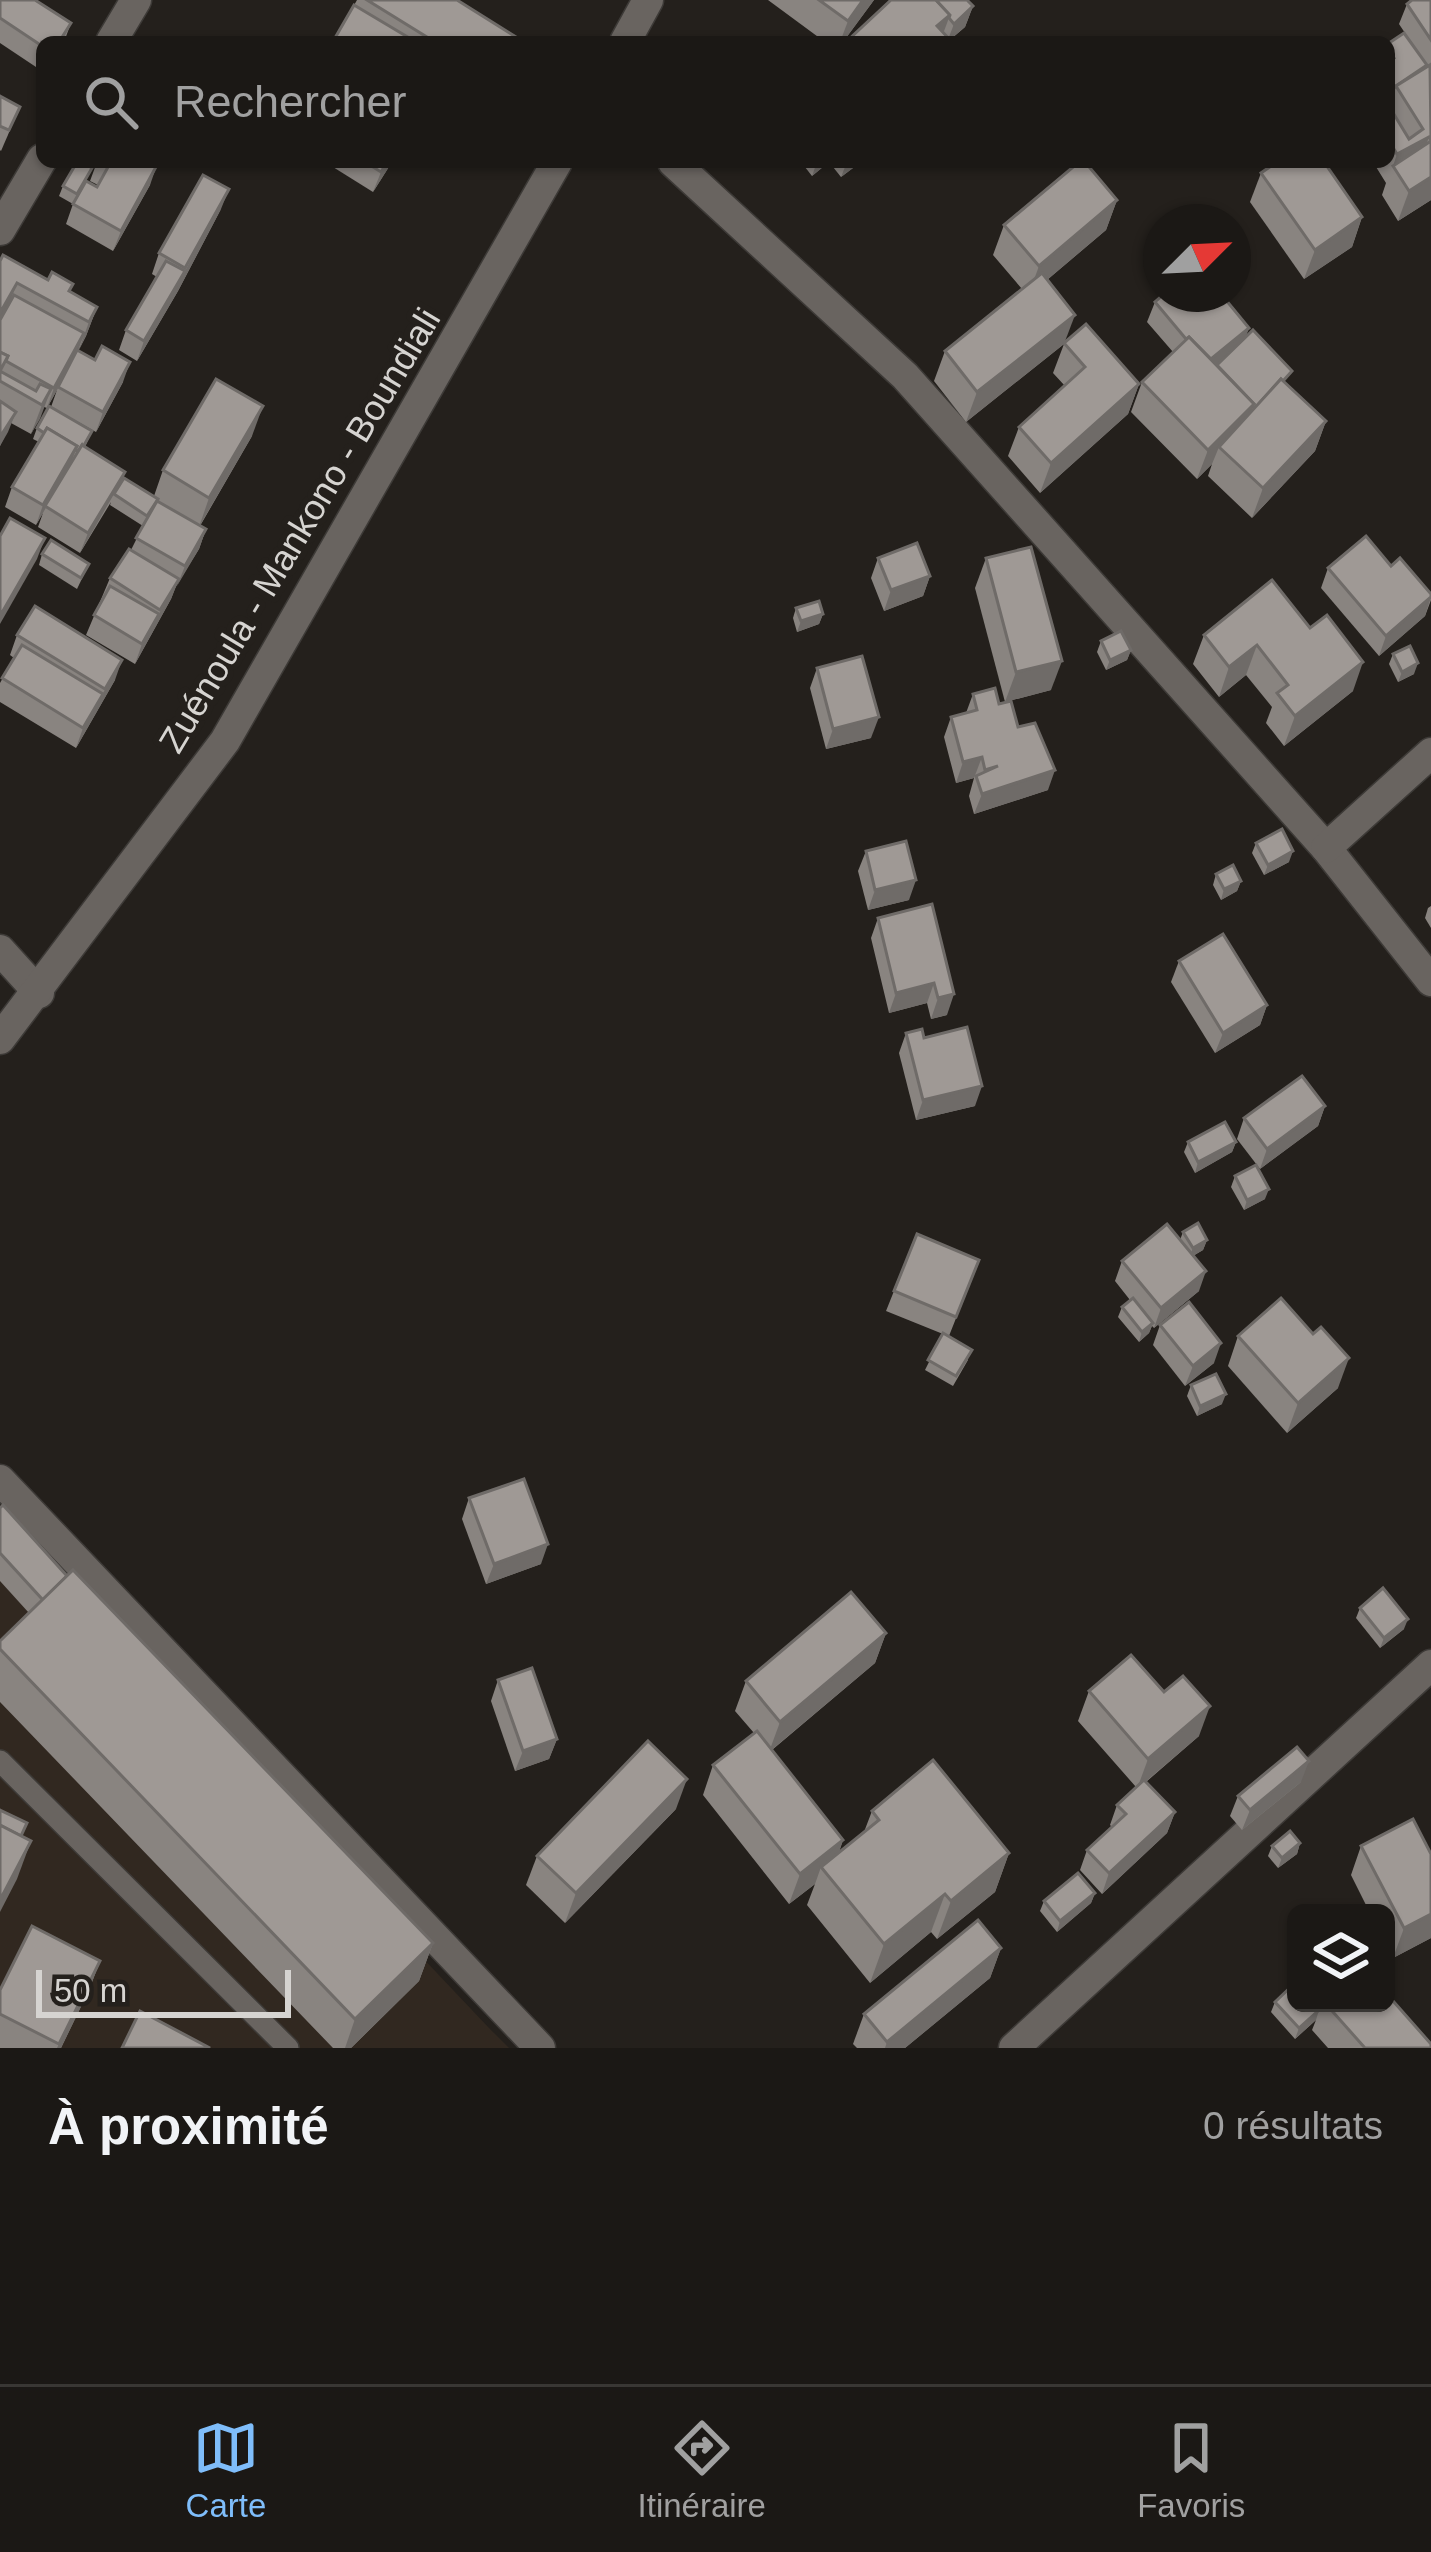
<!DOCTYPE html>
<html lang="fr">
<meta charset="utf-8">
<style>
:root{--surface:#1b1815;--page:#282522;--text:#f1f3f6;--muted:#a0a0a0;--line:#393734;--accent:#7fbdfa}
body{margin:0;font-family:Helvetica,sans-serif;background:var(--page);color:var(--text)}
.controls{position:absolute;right:36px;bottom:36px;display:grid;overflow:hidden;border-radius:18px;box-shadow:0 3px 9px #0004}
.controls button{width:108px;height:108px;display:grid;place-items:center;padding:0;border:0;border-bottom:3px solid var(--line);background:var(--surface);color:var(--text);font:60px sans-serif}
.compass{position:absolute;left:1143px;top:204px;width:108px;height:108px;border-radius:50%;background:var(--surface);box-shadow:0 3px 9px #0004;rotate:66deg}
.scale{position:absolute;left:36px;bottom:30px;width:255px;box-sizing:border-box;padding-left:12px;border:6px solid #d6d4d1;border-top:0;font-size:33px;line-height:42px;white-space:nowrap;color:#d6d4d1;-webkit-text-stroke:9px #24201c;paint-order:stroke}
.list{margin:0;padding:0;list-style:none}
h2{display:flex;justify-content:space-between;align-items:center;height:156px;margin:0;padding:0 48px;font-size:51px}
h2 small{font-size:39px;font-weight:400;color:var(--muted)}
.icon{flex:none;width:66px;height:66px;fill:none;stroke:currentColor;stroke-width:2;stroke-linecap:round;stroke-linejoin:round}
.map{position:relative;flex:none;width:1431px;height:2048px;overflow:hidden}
.search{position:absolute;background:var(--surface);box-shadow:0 3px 9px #0004;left:36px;right:36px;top:36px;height:132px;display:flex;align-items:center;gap:30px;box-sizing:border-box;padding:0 42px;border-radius:18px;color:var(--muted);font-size:45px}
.sheet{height:336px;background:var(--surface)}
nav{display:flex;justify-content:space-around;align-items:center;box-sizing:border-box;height:168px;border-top:3px solid var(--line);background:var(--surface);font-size:33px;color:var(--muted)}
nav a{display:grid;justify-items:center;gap:6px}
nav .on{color:var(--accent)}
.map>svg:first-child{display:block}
.built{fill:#312820}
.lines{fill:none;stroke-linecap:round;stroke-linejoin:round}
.service-casing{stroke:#3d3a37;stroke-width:24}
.minor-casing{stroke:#3d3a37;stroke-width:33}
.secondary-casing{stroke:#3d3a37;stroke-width:33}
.service{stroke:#696460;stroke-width:21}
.minor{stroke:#696460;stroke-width:30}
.secondary{stroke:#696460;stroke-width:30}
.wall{fill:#898480}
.shaded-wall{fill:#6f6b68}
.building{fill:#9f9995;stroke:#6f6b68;stroke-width:3}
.labels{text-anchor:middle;stroke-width:12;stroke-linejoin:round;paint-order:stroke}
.street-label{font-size:36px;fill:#d6d4d1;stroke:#24201c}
</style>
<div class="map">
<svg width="1431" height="2048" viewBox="0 0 1431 2048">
<rect width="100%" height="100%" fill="#24201c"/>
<!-- built -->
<path class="built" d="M 0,1511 L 489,2028 L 509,2048 L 0,2048 Z"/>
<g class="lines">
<defs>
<path id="service" d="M 0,1761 L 288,2048"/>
<g id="minor">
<path d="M 111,42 L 136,0"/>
<path d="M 673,162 L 905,376 L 1326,848 L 1431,981"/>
<path d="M 0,230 L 42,159"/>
<path d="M 1326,848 L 1431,753"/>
<path d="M 0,950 L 39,993"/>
<path d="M 0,1480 L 540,2048"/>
<path d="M 1014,2048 L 1431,1665"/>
</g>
<g id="secondary">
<path d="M 625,42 L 648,0"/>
<path d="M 0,1039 L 225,741 L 557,162"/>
</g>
</defs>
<!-- service casing -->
<use href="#service" class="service-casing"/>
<!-- minor casing -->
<use href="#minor" class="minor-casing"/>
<!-- secondary casing -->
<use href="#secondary" class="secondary-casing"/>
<!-- service -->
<use href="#service" class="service"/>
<!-- minor -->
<use href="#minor" class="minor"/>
<!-- secondary -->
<use href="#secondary" class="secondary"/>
</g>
<!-- wall -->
<g class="wall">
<path d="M 0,0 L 71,23 L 64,42 L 42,42 L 42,71 L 0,43 Z"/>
<path d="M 357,0 L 457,0 L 524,42 L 333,42 Z"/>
<path d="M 768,0 L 874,0 L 843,42 L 825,42 Z"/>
<path d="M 1431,0 L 1431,200 L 1398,221 L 1382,195 L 1386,183 L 1373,162 L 1389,162 L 1389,43 L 1427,66 L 1399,24 L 1407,4 Z"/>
<path d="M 973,6 L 965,27 L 950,40 L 846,42 Z"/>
<path d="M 0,96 L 20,107 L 1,151 L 0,150 Z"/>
<path d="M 97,162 L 152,162 L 150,185 L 113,251 L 66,224 L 73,204 L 59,196 L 63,186 L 87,181 L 97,187 L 98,185 L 90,181 Z"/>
<path d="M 325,162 L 392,162 L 373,192 Z"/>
<path d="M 801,162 L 829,162 L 812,176 Z"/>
<path d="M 829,162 L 861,162 L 841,177 Z"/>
<path d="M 1261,173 L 1362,217 L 1352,247 L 1304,279 L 1250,202 Z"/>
<path d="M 1117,200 L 1106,230 L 1047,280 L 1065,343 L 1139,384 L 1128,414 L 1040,493 L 1008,456 L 1019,427 L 1065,386 L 1053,373 L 1064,344 L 966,422 L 934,381 L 945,351 L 1022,289 L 993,255 L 1004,225 Z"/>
<path d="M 221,209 L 178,291 L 137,361 L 119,350 L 126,330 L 157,277 L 152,274 L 159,253 Z"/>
<path d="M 0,261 L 48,280 L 97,307 L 86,336 L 78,351 L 123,382 L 96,432 L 51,407 L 57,390 L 47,408 L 44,407 L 31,434 L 11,423 L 0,446 Z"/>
<path d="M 1155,302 L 1249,328 L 1245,337 L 1288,385 L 1326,421 L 1315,451 L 1252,518 L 1208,476 L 1212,464 L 1197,479 L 1131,412 L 1142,382 L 1173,352 L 1147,322 Z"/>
<path d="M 37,428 L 92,431 L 85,447 L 125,472 L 120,485 L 154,496 L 163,470 L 252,436 L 200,526 L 206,529 L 199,549 L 176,586 L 171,599 L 135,664 L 86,635 L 110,578 L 131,550 L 143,526 L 110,505 L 111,502 L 80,553 L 38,527 L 43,513 L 36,525 L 5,507 L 12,487 L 39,442 L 33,439 Z"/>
<path d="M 42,554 L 89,564 L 77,589 L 39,565 Z"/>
<path d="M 878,558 L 930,576 L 923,596 L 884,611 L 871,578 Z"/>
<path d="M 986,558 L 1051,690 L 1005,702 L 975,588 Z"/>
<path d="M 1391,566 L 1431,594 L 1431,600 L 1425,616 L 1379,656 L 1321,588 L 1328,568 Z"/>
<path d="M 1272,580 L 1353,691 L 1284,746 L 1266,723 L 1272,707 L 1246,675 L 1219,697 L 1193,664 L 1204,635 Z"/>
<path d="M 796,608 L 823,614 L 819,624 L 797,632 L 793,618 Z"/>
<path d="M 17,635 L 115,680 L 76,748 L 0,702 L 0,683 L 14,658 L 10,655 Z"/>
<path d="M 1101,641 L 1131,650 L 1127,660 L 1106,670 L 1097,652 Z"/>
<path d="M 1393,654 L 1414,674 L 1398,682 L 1389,664 Z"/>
<path d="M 817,668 L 871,738 L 826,749 L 810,688 Z"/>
<path d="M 973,694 L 999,704 L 1018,727 L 1048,790 L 974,814 L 969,796 L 974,778 L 956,783 L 944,737 L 951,717 L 966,713 Z"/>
<path d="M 1256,843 L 1289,862 L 1264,875 L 1252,853 Z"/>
<path d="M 866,851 L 909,900 L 868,910 L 858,871 Z"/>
<path d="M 1216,874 L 1241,881 L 1237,891 L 1221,900 L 1213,885 Z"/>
<path d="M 932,904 L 947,1015 L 931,1019 L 927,1003 L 889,1013 L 871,938 L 878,918 Z"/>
<path d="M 1431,906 L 1431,928 L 1425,918 L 1428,908 Z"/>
<path d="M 1179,961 L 1267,1005 L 1260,1025 L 1215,1053 L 1171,982 Z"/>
<path d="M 906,1033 L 975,1106 L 916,1120 L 899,1053 Z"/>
<path d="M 1325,1106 L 1318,1126 L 1260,1169 L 1237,1139 L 1244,1118 Z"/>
<path d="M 1188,1142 L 1236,1142 L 1232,1152 L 1195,1173 L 1184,1152 Z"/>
<path d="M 1235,1176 L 1265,1199 L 1244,1210 L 1231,1187 Z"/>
<path d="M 1183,1232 L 1207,1240 L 1203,1250 L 1193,1256 L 1199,1291 L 1154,1328 L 1152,1326 L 1149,1333 L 1139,1342 L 1118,1317 L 1122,1307 L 1130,1300 L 1115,1281 L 1122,1261 L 1180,1240 Z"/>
<path d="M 979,1260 L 949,1336 L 968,1360 L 953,1386 L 925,1370 L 943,1334 L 886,1311 L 894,1291 Z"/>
<path d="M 1160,1325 L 1214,1363 L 1185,1386 L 1153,1345 Z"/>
<path d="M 1238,1336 L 1338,1388 L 1287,1433 L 1228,1366 Z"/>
<path d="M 1191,1385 L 1222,1404 L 1197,1416 L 1187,1396 Z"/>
<path d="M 469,1498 L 541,1564 L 486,1584 L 462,1519 Z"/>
<path d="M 0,1508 L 433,1943 L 419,1981 L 351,2048 L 333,2048 L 0,1702 L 0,1641 L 29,1613 L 0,1581 Z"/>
<path d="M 1360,1608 L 1404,1629 L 1380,1648 L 1356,1618 Z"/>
<path d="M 886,1633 L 875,1663 L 772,1750 L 843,1840 L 839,1852 L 864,1832 L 872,1811 L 1009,1853 L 995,1892 L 937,1939 L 931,1932 L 870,1983 L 807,1905 L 815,1884 L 789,1904 L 703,1795 L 713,1765 L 754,1733 L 735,1711 L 746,1681 Z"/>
<path d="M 498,1680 L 557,1739 L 549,1759 L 515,1771 L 491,1701 Z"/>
<path d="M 1089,1691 L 1199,1736 L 1146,1782 L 1175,1812 L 1167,1833 L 1102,1894 L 1080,1870 L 1087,1850 L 1112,1827 L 1110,1825 L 1117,1805 L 1136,1787 L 1078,1721 Z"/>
<path d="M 1301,1782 L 1242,1830 L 1230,1816 L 1238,1796 Z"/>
<path d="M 676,1809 L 565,1923 L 526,1885 L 537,1856 Z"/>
<path d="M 1300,1843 L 1297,1854 L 1278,1868 L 1268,1856 L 1272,1846 Z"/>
<path d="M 1361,1846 L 1431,1854 L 1431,1938 L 1393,1958 L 1386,1944 L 1386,1913 L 1370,1913 L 1351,1875 Z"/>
<path d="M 1095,1893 L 1091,1903 L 1057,1932 L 1040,1911 L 1044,1901 Z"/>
<path d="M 1001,1948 L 990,1978 L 905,2048 L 857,2048 L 853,2044 L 864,2014 Z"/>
<path d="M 100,1961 L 89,1990 L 61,2048 L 0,2048 L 0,1990 Z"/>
<path d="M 1275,2002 L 1386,2003 L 1431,2048 L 1328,2048 L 1312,2030 L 1316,2020 L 1295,2039 L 1271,2012 Z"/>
</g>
<!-- shaded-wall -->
<g class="shaded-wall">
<path d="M 863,0 L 874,0 L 843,42 L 840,42 L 848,21 Z"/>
<path d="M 973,6 L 965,27 L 947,42 L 954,24 Z"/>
<path d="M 950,15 L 940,42 L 937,26 Z"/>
<path d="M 1429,137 L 1418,166 L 1393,166 L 1397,154 Z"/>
<path d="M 387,162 L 392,162 L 373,192 L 381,172 Z"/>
<path d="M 817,162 L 829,162 L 812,176 Z"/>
<path d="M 847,162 L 861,162 L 841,177 Z"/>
<path d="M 157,165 L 150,185 L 113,251 L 121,231 Z"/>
<path d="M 1431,177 L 1431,200 L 1398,221 L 1409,191 Z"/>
<path d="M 229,189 L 221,209 L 178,291 L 137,361 L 144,341 L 183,275 Z"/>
<path d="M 1117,200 L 1106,230 L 1028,296 L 1039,266 Z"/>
<path d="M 1362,217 L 1352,247 L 1304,279 L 1315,250 Z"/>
<path d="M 17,283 L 6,312 L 0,323 L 0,313 Z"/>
<path d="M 97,307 L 86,336 L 78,352 L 89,322 Z"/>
<path d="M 1075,315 L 1064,344 L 966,422 L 977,392 Z"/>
<path d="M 1249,328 L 1242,348 L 1216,369 L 1206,363 Z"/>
<path d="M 84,333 L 77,354 L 47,408 L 54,388 Z"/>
<path d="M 130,362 L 123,382 L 96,432 L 103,412 Z"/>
<path d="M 1139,384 L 1128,414 L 1040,493 L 1051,463 Z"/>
<path d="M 51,389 L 40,419 L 31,434 L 42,405 Z"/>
<path d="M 1254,404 L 1243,433 L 1219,447 L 1212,464 L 1197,479 L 1208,450 Z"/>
<path d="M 263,406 L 252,436 L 199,527 L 209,498 Z"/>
<path d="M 16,412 L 8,432 L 0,446 L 0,437 Z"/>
<path d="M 1326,421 L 1315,451 L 1252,518 L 1263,488 Z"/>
<path d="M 77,446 L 70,466 L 36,525 L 43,505 Z"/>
<path d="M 125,472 L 117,492 L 114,494 L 80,553 L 88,533 Z"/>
<path d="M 206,529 L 199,549 L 177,586 L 185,566 Z"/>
<path d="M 45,538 L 37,559 L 0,624 L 0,616 Z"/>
<path d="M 930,576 L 923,596 L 884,611 L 891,590 Z"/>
<path d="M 179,579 L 171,599 L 135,664 L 142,644 Z"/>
<path d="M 1431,597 L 1425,616 L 1379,656 L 1386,636 Z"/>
<path d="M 823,614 L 819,624 L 797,632 L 801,621 Z"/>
<path d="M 1257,645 L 1246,675 L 1219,697 L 1229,667 Z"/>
<path d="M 1131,650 L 1127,660 L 1106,670 L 1110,660 Z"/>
<path d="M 122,660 L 115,680 L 76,748 L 83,728 Z"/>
<path d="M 1062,661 L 1051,690 L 1005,702 L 1016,672 Z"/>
<path d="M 1363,662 L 1353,691 L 1284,746 L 1295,716 Z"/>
<path d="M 1418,663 L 1414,674 L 1398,682 L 1402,672 Z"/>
<path d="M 879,717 L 871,738 L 826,749 L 833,729 Z"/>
<path d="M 982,757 L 974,778 L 956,783 L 963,762 Z"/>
<path d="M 1055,770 L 1048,790 L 974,814 L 982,794 Z"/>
<path d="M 1293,851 L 1289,862 L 1264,875 L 1268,865 Z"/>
<path d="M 916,880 L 909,900 L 868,910 L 875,890 Z"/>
<path d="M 1241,881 L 1237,891 L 1221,900 L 1224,889 Z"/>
<path d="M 934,983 L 927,1003 L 889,1013 L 896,993 Z"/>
<path d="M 954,994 L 947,1015 L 931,1019 L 938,998 Z"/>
<path d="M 1267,1005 L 1260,1025 L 1215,1053 L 1223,1033 Z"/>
<path d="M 982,1086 L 975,1106 L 916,1120 L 923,1100 Z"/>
<path d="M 1325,1106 L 1318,1126 L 1260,1169 L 1267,1149 Z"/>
<path d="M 1236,1142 L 1232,1152 L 1195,1173 L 1198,1162 Z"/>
<path d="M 1269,1189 L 1265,1199 L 1244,1210 L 1247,1200 Z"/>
<path d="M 1207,1240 L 1203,1250 L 1189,1258 L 1193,1248 Z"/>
<path d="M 1206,1271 L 1199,1291 L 1154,1328 L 1161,1308 Z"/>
<path d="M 1153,1323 L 1149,1333 L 1139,1342 L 1142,1332 Z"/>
<path d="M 1221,1343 L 1214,1363 L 1185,1386 L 1193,1366 Z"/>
<path d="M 1349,1358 L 1338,1388 L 1287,1433 L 1298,1403 Z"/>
<path d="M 1226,1394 L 1222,1404 L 1197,1416 L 1200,1406 Z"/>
<path d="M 548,1544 L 541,1564 L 486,1584 L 494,1564 Z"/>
<path d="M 1408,1619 L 1404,1629 L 1380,1648 L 1384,1638 Z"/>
<path d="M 886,1633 L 875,1663 L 769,1752 L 780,1722 Z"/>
<path d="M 1210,1706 L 1199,1736 L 1137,1789 L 1148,1759 Z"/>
<path d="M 557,1739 L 549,1759 L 515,1771 L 523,1751 Z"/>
<path d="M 1309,1761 L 1301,1782 L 1242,1830 L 1250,1810 Z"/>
<path d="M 687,1779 L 676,1809 L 565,1923 L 576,1893 Z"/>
<path d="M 1175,1812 L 1167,1833 L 1102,1894 L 1109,1873 Z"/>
<path d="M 843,1840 L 833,1870 L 821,1867 L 815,1884 L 789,1904 L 800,1874 Z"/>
<path d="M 31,1841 L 17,1879 L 0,1912 L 0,1900 Z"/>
<path d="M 1300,1843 L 1297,1854 L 1278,1868 L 1282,1858 Z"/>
<path d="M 1009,1853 L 995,1892 L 937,1939 L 951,1901 Z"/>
<path d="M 1095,1893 L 1091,1903 L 1057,1932 L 1060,1921 Z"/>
<path d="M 945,1894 L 931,1932 L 870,1983 L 884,1944 Z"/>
<path d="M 1431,1914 L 1431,1938 L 1393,1958 L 1404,1928 Z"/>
<path d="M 433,1943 L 419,1981 L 351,2048 L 345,2048 L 355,2019 Z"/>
<path d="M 1001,1948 L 990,1978 L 905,2048 L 885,2048 L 887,2042 Z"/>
<path d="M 100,1961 L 89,1990 L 61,2048 L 57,2048 Z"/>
<path d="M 1319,2010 L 1316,2020 L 1295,2039 L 1299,2028 Z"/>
</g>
<!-- building -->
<g class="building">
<path d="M 0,0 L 35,0 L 71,23 L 59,42 L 42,42 L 42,46 L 0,18 Z"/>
<path d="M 367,0 L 457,0 L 524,42 L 435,42 Z"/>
<path d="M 819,0 L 863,0 L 848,21 Z"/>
<path d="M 891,0 L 936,0 L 950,15 L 937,26 L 952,42 L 846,42 Z"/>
<path d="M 936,0 L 967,0 L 973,6 L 954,24 L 949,18 L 950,15 Z"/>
<path d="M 1412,0 L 1431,0 L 1431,40 L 1407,4 Z"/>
<path d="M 354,5 L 416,42 L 342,42 L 335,38 Z"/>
<path d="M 1404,33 L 1427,65 L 1396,86 L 1389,94 L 1389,61 L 1394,58 L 1389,51 L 1389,43 Z"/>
<path d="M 1430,65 L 1431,140 L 1429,137 L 1397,154 L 1389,141 L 1389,106 L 1409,139 L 1423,129 L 1396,86 Z"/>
<path d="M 0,96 L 20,107 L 9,130 L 0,126 Z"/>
<path d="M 1431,141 L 1431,177 L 1409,191 L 1393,166 Z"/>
<path d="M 77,162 L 82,162 L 92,168 L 77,194 L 63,186 Z"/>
<path d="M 100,162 L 152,162 L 157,165 L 121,231 L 73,204 L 86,181 L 97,187 L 108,167 Z"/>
<path d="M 365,162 L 387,162 L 381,172 Z"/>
<path d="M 1079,162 L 1085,162 L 1117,200 L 1039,266 L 1004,225 Z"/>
<path d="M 1277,162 L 1324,162 L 1362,217 L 1315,250 L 1261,173 Z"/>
<path d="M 203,175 L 229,189 L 185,268 L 159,253 Z"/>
<path d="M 3,255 L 48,280 L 52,272 L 73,284 L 69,291 L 97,307 L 89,322 L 17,283 L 0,313 L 0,261 Z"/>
<path d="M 166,261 L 185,271 L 144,341 L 126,330 Z"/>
<path d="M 1042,273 L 1075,315 L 977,392 L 945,351 Z"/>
<path d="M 1164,294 L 1221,294 L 1249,328 L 1211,359 L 1189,337 L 1186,339 L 1155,302 Z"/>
<path d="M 14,295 L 84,333 L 54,388 L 6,361 L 8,356 L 0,352 L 0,320 Z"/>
<path d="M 1086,324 L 1139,384 L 1051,463 L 1019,427 L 1085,367 L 1064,343 Z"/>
<path d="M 1253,330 L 1292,371 L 1283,381 L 1281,379 L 1255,408 L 1252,406 L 1254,404 L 1217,365 Z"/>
<path d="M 1189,337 L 1254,404 L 1208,450 L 1142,382 Z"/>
<path d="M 102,346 L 130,362 L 103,412 L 58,387 L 77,350 L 95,360 Z"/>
<path d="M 0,352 L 8,356 L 0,371 L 36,391 L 40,384 L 51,389 L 42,405 L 0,381 Z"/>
<path d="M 216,379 L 263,406 L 209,498 L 163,470 Z"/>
<path d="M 1281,379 L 1326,421 L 1263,488 L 1219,447 Z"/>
<path d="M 0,401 L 16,412 L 0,437 Z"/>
<path d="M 49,406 L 92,431 L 83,447 L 82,445 L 78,451 L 75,450 L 77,446 L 47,428 L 44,433 L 37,428 Z"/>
<path d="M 47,428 L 77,446 L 43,505 L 12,487 Z"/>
<path d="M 82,445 L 125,472 L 88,533 L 45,506 Z"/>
<path d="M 124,478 L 158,499 L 147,516 L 114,494 Z"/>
<path d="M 157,501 L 206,529 L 185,566 L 136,538 Z"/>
<path d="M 10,518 L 45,538 L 0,616 L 0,536 Z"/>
<path d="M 1366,536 L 1391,566 L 1400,558 L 1431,594 L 1431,597 L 1386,636 L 1328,568 Z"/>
<path d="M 51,540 L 89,564 L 81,578 L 42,554 Z"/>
<path d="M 917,543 L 930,576 L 891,590 L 878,558 Z"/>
<path d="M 1031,547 L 1062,661 L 1016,672 L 986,558 Z"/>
<path d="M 129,549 L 179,579 L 160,610 L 110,578 Z"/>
<path d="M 1272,580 L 1310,628 L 1327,615 L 1363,662 L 1295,716 L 1277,693 L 1288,685 L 1257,645 L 1229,667 L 1204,635 Z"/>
<path d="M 110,586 L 159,614 L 142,644 L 94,615 Z"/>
<path d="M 819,601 L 823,614 L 801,621 L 796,608 Z"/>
<path d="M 35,606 L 122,660 L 105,689 L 17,635 Z"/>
<path d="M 1121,631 L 1131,650 L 1110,660 L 1101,641 Z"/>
<path d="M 22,645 L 103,694 L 83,728 L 2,678 Z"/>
<path d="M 1410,646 L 1418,663 L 1402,672 L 1393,654 Z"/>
<path d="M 862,656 L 879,717 L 833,729 L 817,668 Z"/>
<path d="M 995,688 L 999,704 L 1011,701 L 1018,727 L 1035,723 L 1055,770 L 982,794 L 976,776 L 998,766 L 985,770 L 982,757 L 963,762 L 951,717 L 977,710 L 973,694 Z"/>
<path d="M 1282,829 L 1293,851 L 1268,865 L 1256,843 Z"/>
<path d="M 906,841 L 916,880 L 875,890 L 866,851 Z"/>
<path d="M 1233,865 L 1241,881 L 1224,889 L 1216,874 Z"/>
<path d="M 932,904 L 954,994 L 938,998 L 934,983 L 896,993 L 878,918 Z"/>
<path d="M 1223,934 L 1267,1005 L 1223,1033 L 1179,961 Z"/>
<path d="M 967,1027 L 982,1086 L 923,1100 L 906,1033 L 922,1029 L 924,1038 Z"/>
<path d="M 1302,1076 L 1325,1106 L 1267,1149 L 1244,1118 Z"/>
<path d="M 1225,1122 L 1236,1142 L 1198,1162 L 1188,1142 Z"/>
<path d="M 1256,1165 L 1269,1189 L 1247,1200 L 1235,1176 Z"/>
<path d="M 1198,1223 L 1207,1240 L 1193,1248 L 1183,1232 Z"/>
<path d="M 1167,1224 L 1206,1271 L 1161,1308 L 1122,1261 Z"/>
<path d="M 917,1234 L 979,1260 L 956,1317 L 894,1291 Z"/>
<path d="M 1133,1298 L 1153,1323 L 1142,1332 L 1122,1307 Z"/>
<path d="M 1281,1298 L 1313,1334 L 1321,1327 L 1349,1358 L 1298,1403 L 1238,1336 Z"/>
<path d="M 1189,1302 L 1221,1343 L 1193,1366 L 1160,1325 Z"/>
<path d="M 943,1333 L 972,1350 L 956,1376 L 928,1360 Z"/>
<path d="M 1216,1374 L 1226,1394 L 1200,1406 L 1191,1385 Z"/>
<path d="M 524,1479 L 548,1544 L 494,1564 L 469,1498 Z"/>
<path d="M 3,1505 L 67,1576 L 43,1600 L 0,1553 L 0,1508 Z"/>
<path d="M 73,1570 L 433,1943 L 355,2019 L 0,1649 L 0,1641 Z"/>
<path d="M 1383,1588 L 1408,1619 L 1384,1638 L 1360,1608 Z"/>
<path d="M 851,1592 L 886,1633 L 780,1722 L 746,1681 Z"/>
<path d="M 1131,1655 L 1164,1692 L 1183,1676 L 1210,1706 L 1148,1759 L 1089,1691 Z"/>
<path d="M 532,1668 L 557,1739 L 523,1751 L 498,1680 Z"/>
<path d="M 757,1731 L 843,1840 L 800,1874 L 713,1765 Z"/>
<path d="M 648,1741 L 687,1779 L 576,1893 L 537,1856 Z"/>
<path d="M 1297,1747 L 1309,1761 L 1250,1810 L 1238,1796 Z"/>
<path d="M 933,1760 L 1009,1853 L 951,1901 L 945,1894 L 884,1944 L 821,1867 L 879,1820 L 872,1811 Z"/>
<path d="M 1144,1780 L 1175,1812 L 1109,1873 L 1087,1850 L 1126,1814 L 1117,1805 Z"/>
<path d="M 0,1810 L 27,1823 L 21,1836 L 0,1825 Z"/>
<path d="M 1413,1819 L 1431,1854 L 1431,1914 L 1404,1928 L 1361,1846 Z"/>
<path d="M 0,1825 L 31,1841 L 0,1900 Z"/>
<path d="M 1290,1831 L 1300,1843 L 1282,1858 L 1272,1846 Z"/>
<path d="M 1078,1873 L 1095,1893 L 1060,1921 L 1044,1901 Z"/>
<path d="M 978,1920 L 1001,1948 L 887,2042 L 864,2014 Z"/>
<path d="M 32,1926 L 100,1961 L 59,2044 L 0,2014 L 0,1990 Z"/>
<path d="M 1296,1982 L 1296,2003 L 1322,2003 L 1319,2010 L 1299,2028 L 1275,2002 Z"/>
<path d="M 1386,1993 L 1431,2044 L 1431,2048 L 1365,2048 L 1325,2003 L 1386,2003 Z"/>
<path d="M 140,2011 L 210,2048 L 122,2048 Z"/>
</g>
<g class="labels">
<!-- street labels -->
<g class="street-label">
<text transform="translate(299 530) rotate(-59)" y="13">Zuénoula - Mankono - Boundiali</text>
</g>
</g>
</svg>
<div class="controls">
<button><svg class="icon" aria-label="layers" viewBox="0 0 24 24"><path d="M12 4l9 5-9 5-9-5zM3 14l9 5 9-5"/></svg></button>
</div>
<svg class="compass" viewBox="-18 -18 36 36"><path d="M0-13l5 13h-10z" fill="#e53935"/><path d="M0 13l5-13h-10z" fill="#a0a0a0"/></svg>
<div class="scale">50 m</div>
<div class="search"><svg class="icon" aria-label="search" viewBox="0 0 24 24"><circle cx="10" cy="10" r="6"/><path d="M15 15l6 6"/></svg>Rechercher</div>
</div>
<section class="sheet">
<h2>À proximité<small>0 résultats</small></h2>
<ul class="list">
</ul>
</section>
<nav>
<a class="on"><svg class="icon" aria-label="map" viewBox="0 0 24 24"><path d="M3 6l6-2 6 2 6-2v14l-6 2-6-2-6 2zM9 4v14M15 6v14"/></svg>Carte</a>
<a><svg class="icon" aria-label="directions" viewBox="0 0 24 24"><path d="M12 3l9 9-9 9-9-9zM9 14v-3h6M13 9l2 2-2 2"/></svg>Itinéraire</a>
<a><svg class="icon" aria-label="saved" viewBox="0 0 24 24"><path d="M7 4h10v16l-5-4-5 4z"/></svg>Favoris</a>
</nav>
